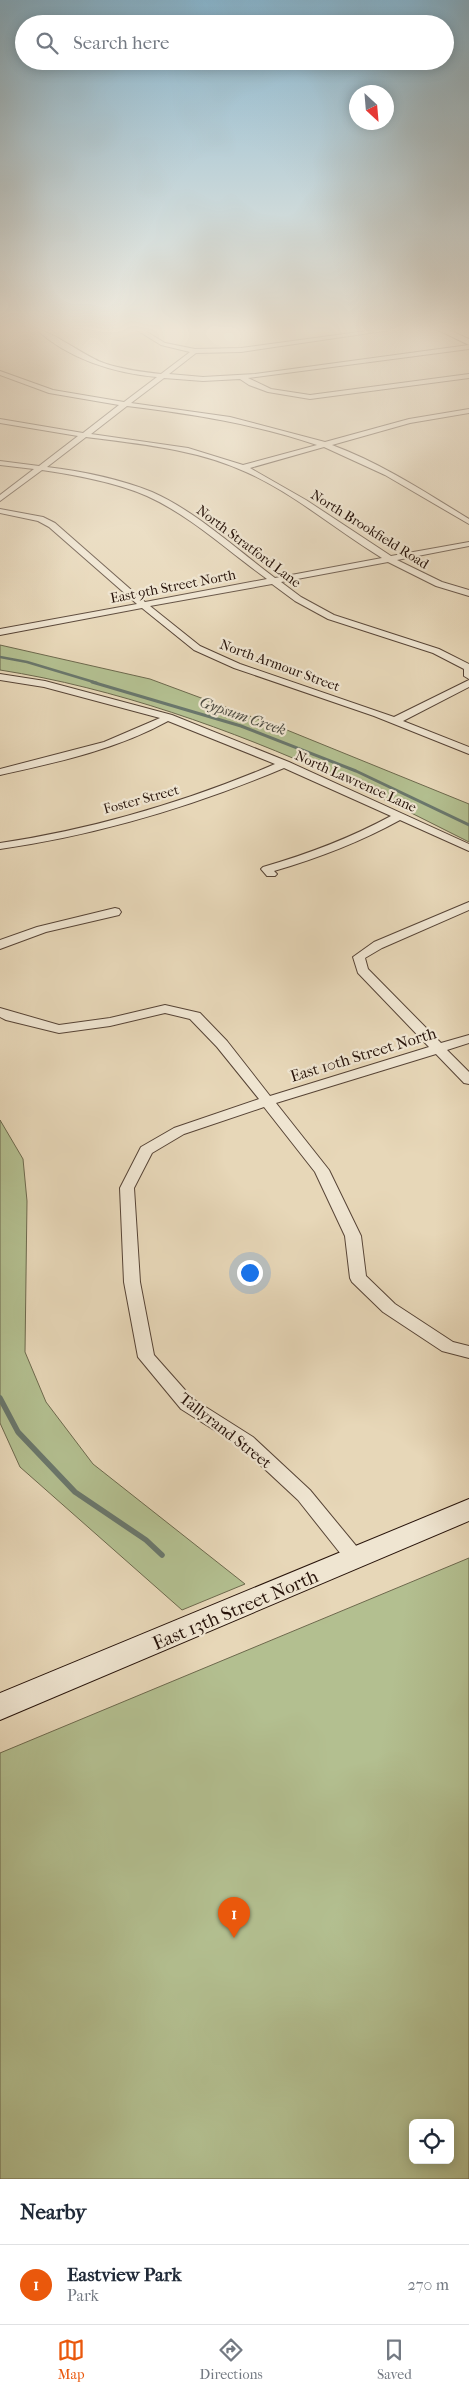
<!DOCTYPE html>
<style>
:root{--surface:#fff;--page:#f6f6f7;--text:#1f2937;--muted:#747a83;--line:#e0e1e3;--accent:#ea580c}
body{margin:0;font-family:"IM FELL French Canon",serif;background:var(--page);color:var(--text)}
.controls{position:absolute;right:15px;bottom:15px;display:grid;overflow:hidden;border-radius:8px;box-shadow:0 2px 12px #0003}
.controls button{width:45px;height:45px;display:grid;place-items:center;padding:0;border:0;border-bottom:1px solid var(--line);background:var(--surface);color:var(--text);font:25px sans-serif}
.compass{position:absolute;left:349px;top:85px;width:45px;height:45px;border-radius:50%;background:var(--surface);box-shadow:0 2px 12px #0003;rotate:154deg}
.you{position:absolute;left:249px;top:1272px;width:18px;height:18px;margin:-12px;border:4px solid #fff;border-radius:50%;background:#1a73e8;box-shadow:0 0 0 8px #1a73e833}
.badge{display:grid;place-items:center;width:32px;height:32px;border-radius:50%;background:var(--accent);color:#fff;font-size:16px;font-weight:700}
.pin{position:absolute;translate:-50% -41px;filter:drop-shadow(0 1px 2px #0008)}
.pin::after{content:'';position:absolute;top:26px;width:18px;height:15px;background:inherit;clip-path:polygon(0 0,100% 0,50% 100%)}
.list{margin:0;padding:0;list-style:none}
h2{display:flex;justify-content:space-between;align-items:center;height:65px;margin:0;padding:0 20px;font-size:21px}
h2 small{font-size:16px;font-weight:400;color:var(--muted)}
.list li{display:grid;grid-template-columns:32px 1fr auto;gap:15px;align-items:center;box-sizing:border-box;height:80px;padding:0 20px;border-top:1px solid var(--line)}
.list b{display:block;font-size:19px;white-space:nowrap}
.list p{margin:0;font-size:16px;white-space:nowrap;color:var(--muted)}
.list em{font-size:16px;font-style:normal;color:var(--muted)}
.icon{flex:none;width:28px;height:28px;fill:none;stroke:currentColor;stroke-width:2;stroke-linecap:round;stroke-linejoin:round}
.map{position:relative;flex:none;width:469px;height:2179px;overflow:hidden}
.search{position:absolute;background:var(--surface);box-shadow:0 2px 12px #0003;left:15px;right:15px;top:15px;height:55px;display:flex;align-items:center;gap:12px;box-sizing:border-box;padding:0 18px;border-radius:28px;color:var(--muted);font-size:19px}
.sheet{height:145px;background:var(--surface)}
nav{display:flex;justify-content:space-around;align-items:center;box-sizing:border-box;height:70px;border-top:1px solid var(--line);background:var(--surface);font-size:14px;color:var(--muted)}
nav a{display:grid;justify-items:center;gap:2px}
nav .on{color:var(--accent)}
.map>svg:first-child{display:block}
.green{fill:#b3bf90;stroke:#6d694d;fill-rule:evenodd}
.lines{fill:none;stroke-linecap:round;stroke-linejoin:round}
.stream-far2{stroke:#6a776c;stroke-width:2.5}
.stream-far1{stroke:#6a776c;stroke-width:3}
.stream{stroke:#6a776c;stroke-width:5.5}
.minor-casing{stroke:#574436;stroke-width:2}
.secondary-casing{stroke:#27130a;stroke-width:2}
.minor{fill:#efe5d1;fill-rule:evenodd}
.secondary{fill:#efe5d1;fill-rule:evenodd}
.labels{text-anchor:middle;stroke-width:4.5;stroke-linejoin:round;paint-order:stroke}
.far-street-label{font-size:14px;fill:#27130a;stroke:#efe5d1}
.far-water-label{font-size:15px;font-style:italic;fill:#4e4d43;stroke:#efe5d1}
.street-label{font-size:16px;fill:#27130a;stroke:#efe5d1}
.near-street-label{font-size:19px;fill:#27130a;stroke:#efe5d1}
</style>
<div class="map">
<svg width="469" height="2179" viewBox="0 0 469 2179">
<rect width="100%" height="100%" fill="#e7d7b8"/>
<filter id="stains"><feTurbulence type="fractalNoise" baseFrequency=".004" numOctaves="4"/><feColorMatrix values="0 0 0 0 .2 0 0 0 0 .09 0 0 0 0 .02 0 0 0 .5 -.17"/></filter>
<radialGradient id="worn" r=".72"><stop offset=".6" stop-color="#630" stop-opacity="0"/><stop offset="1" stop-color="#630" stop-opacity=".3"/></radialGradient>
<!-- green -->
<g class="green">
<path d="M 0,645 L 150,679 L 282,728 L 469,804 L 469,842 C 425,820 381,797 336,777 C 230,729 115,688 0,670 Z"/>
<path d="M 0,1120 L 23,1159 L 27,1201 L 25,1352 L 46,1402 L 93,1464 L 245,1584 L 182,1610 L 20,1467 L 0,1423 Z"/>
<path d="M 469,1558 L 469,2179 L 0,2179 L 0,1753 ZM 413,2123 L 450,2123 L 450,2160 L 413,2160 Z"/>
</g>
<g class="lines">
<!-- stream-far2 -->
<path class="stream-far2" d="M 0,657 L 27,662 L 97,683"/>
<!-- stream-far1 -->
<path class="stream-far1" d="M 92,682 L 241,726 L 356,771 L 469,825"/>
<!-- stream -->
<path class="stream" d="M 0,1398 L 18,1432 L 75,1492 L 146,1540 L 162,1555"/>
<defs>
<g id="minor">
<path d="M 36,329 C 48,329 85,356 101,362 C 119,369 142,372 161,374 L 190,352 L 161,345 L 135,329 L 142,329 L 165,343 L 195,349 L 241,348 L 381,329 L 397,329 L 241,352 L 196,353 L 169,374 L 203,377 L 255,374 L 469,345 L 469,349 L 248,378 L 271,389 L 310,395 L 469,374 L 469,378 L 310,399 L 268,392 L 249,385 L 240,379 L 203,381 L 164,378 L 131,403 L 230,417 L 325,442 L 409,419 L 469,409 L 469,413 L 410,423 L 332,445 C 381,463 425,492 469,519 L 469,524 L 385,475 L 324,447 L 250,468 L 306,500 L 391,556 L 469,542 L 469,546 L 397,560 L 442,582 L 469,590 L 469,596 L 436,586 L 388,562 L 281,582 L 301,597 L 334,615 L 439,649 L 469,664 L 469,679 L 464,676 L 464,669 L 433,653 L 328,619 L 295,601 L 272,584 L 150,606 L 200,646 L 240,664 L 394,717 L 469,680 L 469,687 L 403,721 L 469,747 L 469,754 L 374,716 L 234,668 L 194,650 L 142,608 L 0,635 L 0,629 L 137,604 L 49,527 L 38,521 L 0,513 L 0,509 L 43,517 L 55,523 L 145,602 L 267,579 C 228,551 191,516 147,496 C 115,482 76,475 42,470 L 0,501 L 0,495 L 34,469 L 0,465 L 0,461 L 39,466 L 78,436 L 0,423 L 0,419 L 83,433 L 119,405 L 49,393 L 0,375 L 0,371 L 53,390 L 124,402 L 157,377 C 114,373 68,359 36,329 ZM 127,406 C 192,414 255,424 317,445 L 243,465 L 188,448 L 91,434 ZM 86,437 C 140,444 196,449 246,472 C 295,494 336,530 382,558 L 275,578 C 236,549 197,512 152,492 C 120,479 81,471 47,467 Z"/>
<path d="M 0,674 L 45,681 L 172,715 L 289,762 L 469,844 L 469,851 L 400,820 C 360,842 318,858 274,871 L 277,874 L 275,876 L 267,876 L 261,869 L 263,867 C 308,854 350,838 391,816 L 284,768 C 194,806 97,835 0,849 L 0,843 C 94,829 188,801 275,764 L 168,721 C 115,750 58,762 0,775 L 0,769 L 104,742 L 160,718 L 44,687 L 0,680 Z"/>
<path d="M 469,902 L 469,910 L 382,948 L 365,958 L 368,969 L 441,1043 L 469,1035 L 469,1043 L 447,1050 L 469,1072 L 469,1084 L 464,1083 L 436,1054 L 276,1103 L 329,1170 L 361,1236 L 366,1276 L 395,1304 L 453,1342 L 469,1346 L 469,1358 L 442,1351 L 383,1312 L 352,1282 L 350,1278 L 345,1236 L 315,1172 L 264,1107 L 184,1134 L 152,1153 L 134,1188 L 140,1282 L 154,1355 L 193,1399 L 253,1437 L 310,1490 L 362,1553 L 364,1558 L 362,1563 L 355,1566 L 348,1563 L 298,1500 L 241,1447 L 181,1409 L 138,1357 L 124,1282 L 120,1188 L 141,1147 L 174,1128 L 259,1099 L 217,1047 L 190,1019 L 165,1013 L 110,1026 L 59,1033 L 6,1020 L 0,1017 L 0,1008 L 59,1025 L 110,1018 L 165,1005 L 200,1013 L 227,1041 L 270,1096 L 429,1047 L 358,973 L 353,957 L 374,942 Z"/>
<path d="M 115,908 L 119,909 L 121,912 L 119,915 L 46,932 L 0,949 L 0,940 L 37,927 Z"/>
</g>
<g id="secondary">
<path d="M 436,329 L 447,329 L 469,339 L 469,345 Z"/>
<path d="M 469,1499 L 469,1521 L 0,1720 L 0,1693 Z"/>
</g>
</defs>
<!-- minor casing -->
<use href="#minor" class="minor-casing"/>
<!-- secondary casing -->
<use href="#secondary" class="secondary-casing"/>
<!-- minor -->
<use href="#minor" class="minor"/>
<!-- secondary -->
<use href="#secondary" class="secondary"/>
</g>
<!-- sky -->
<linearGradient id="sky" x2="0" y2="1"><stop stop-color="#87b6d0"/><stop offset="0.52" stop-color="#f4eddf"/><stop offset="1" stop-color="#f4eddf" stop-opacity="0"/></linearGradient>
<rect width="469" height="634" fill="url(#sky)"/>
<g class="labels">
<!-- far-street labels -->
<g class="far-street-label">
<text transform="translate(370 529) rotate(32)" y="5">North Brookfield Road</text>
<text transform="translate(249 546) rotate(37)" y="5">North Stratford Lane</text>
<text transform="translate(173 586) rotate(-11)" y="5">East 9th Street North</text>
<text transform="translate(280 665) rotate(20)" y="5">North Armour Street</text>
<text transform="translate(356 781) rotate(24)" y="5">North Lawrence Lane</text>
<text transform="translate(141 799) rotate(-15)" y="5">Foster Street</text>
</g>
<!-- far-water labels -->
<g class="far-water-label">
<text transform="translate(243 716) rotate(19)" y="5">Gypsum Creek</text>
</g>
<!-- street labels -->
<g class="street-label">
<text transform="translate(363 1054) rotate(-17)" y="6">East 10th Street North</text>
<text transform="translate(226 1430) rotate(38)" y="6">Tallyrand Street</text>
</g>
<!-- near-street labels -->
<g class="near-street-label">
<text transform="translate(235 1609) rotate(-23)" y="7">East 13th Street North</text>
</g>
</g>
<rect width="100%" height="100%" filter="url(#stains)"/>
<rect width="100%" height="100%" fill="url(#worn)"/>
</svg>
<div class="controls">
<button><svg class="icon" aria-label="locate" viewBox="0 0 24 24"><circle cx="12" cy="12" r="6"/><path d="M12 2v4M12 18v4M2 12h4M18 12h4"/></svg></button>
</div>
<svg class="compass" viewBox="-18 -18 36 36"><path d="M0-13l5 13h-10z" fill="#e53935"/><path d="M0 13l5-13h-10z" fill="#747a83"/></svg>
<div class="you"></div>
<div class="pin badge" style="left:234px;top:1938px">1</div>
<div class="search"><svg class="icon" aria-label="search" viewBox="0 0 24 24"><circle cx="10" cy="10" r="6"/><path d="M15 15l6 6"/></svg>Search here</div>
</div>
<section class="sheet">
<h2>Nearby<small></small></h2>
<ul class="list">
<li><span class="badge">1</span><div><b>Eastview Park</b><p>Park</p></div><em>270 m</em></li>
</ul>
</section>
<nav>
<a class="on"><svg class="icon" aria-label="map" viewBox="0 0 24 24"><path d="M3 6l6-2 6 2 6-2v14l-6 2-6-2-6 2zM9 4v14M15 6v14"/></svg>Map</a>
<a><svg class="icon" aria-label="directions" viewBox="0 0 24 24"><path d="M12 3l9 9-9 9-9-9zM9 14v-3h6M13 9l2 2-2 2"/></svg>Directions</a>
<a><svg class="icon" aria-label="saved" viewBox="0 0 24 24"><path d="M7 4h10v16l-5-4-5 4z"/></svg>Saved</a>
</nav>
